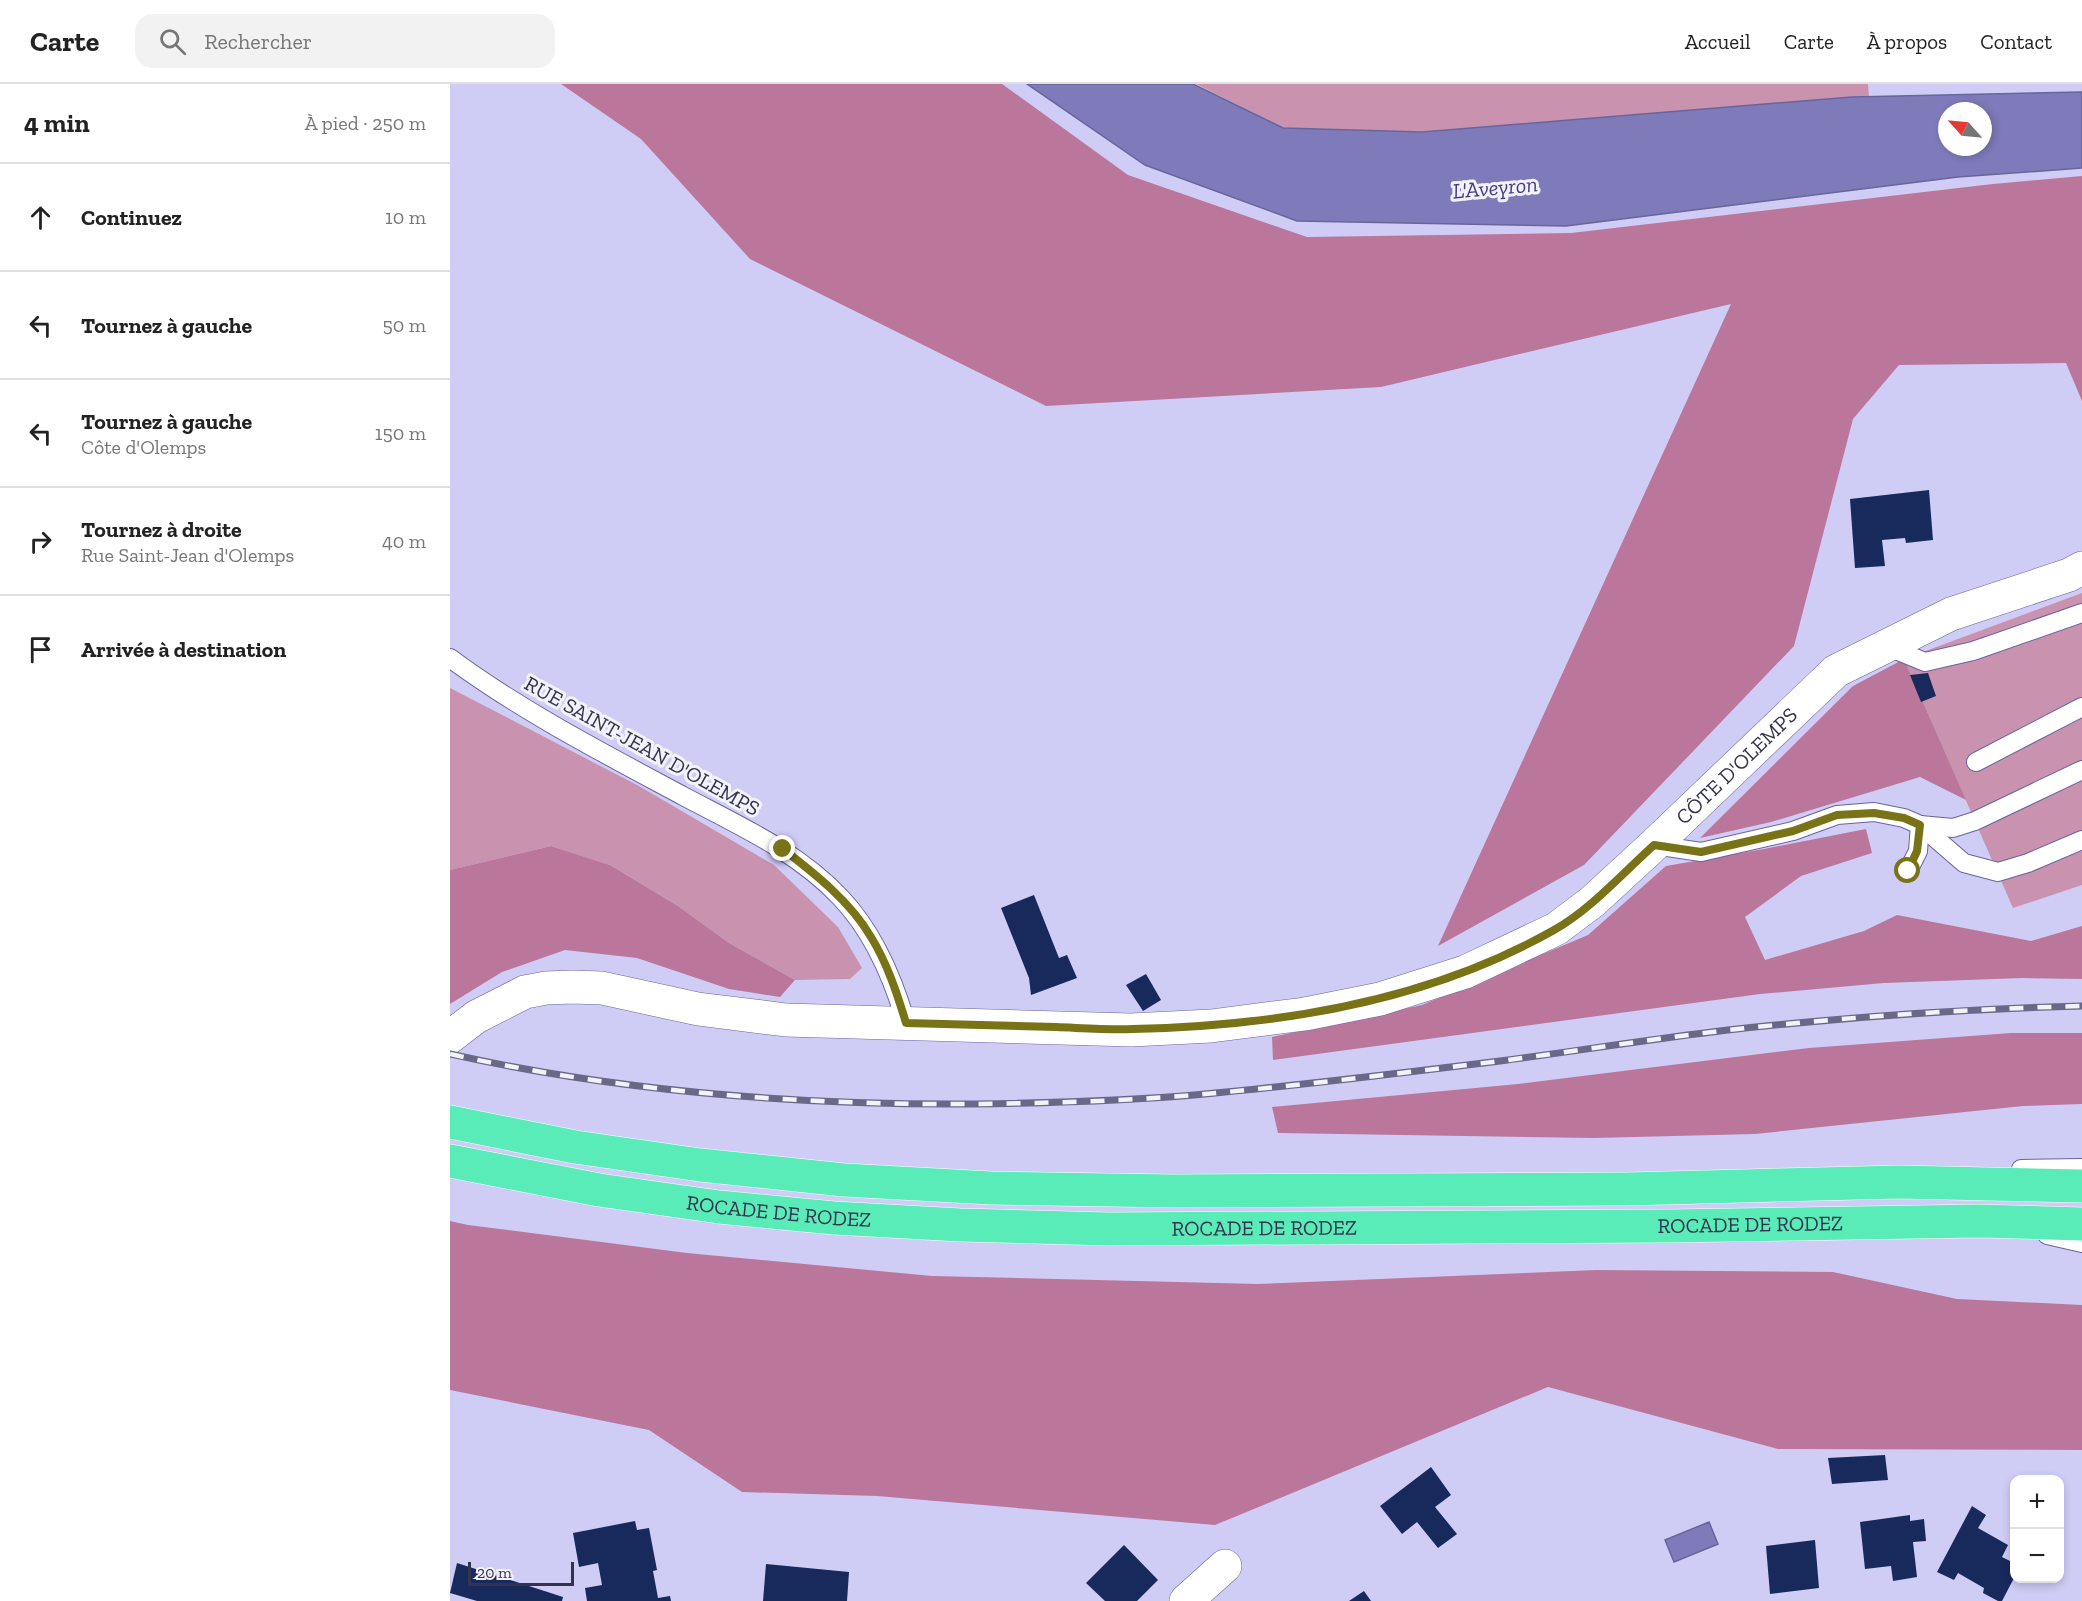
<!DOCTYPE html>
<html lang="fr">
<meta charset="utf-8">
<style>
:root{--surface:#fff;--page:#f2f2f2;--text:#222;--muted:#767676;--line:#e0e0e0}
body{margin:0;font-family:"Zilla Slab",serif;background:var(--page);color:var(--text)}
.controls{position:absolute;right:18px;bottom:18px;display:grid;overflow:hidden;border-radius:12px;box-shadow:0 3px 9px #0003}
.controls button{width:54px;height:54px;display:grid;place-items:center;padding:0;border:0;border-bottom:2px solid var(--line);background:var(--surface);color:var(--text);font:30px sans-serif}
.compass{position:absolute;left:1488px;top:18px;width:54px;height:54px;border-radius:50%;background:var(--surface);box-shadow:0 3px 9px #0003;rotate:297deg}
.scale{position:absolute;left:18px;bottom:15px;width:106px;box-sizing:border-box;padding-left:6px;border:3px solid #34334d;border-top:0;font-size:16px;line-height:21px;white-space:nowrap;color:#34334d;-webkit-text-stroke:4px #f2f2f9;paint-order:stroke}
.stop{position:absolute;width:18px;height:18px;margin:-14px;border:4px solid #787317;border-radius:50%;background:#fff}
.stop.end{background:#787317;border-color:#fff;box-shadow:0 2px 6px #0008}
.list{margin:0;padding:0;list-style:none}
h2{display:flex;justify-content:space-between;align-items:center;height:78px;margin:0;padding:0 24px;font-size:26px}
h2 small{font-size:20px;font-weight:400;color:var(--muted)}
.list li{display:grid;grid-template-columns:39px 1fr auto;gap:18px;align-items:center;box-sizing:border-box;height:108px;padding:0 24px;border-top:2px solid var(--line)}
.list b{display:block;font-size:22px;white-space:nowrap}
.list p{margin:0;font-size:20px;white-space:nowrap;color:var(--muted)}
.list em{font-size:20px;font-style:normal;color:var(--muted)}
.icon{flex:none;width:33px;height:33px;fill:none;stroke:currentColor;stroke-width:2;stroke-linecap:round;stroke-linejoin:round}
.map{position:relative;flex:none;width:1632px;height:1517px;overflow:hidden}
header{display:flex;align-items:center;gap:36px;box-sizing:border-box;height:84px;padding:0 30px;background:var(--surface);border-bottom:2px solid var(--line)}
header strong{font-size:28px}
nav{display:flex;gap:33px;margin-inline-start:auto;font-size:21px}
.search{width:420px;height:54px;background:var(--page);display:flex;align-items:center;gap:15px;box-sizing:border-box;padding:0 21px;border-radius:18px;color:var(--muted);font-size:22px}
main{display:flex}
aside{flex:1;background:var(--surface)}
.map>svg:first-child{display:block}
.green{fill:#c993af}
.forest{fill:#ba779b}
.water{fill:#7f7bbb;stroke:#68659a;stroke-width:1.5;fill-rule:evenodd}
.building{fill:#18295c}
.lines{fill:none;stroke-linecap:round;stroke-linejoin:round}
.lane-casing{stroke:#68639f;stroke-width:20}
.street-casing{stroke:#68639f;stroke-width:34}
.secondary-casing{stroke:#68639f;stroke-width:34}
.highway-casing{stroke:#fff;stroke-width:34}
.lane{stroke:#fff;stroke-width:18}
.street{stroke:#fff;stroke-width:33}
.secondary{stroke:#fff;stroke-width:33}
.highway{stroke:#59ebb8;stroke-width:33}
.rail-casing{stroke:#696887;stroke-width:7}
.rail{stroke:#f2f2f9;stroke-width:4.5;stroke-dasharray:14;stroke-linecap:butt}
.route{stroke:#787317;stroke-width:8}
.labels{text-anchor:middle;stroke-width:6;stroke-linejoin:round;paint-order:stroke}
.street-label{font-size:21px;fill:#34334d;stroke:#f2f2f9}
.water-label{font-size:22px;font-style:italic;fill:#473b89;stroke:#f2f2f9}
</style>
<header>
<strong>Carte</strong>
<div class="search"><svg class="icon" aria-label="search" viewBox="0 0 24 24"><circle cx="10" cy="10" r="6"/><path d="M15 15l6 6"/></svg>Rechercher</div>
<nav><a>Accueil</a><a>Carte</a><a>À propos</a><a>Contact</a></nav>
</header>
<main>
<aside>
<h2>4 min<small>À pied · 250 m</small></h2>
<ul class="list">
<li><svg class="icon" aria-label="ahead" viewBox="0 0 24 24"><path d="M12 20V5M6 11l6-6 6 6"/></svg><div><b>Continuez</b></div><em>10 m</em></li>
<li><svg class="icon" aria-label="left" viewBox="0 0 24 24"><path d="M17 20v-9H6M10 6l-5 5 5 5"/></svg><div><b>Tournez à gauche</b></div><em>50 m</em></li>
<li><svg class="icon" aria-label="left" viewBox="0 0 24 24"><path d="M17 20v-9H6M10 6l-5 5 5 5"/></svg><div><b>Tournez à gauche</b><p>Côte d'Olemps</p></div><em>150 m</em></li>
<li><svg class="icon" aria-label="right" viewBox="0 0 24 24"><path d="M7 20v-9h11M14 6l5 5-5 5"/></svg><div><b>Tournez à droite</b><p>Rue Saint-Jean d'Olemps</p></div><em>40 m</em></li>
<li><svg class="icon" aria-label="arrive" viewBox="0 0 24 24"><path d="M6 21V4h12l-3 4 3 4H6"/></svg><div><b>Arrivée à destination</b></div></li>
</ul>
</aside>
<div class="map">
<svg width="1632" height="1517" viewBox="0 0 1632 1517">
<rect width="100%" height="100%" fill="#cfcdf6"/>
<!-- green -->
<g class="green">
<path d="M 746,0 L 1418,0 L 1419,13 L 972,48 L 833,44 Z"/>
<path d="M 1632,509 L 1632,801 L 1563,824 L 1454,575 Z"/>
<path d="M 0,604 L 189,702 L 324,781 L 388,843 L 412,884 L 400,895 L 345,896 L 279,859 L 228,822 L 160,781 L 101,762 L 0,786 Z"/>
</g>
<!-- forest -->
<g class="forest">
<path d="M 111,0 L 552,0 L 678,91 L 857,153 L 1121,149 L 1543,100 L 1632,92 L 1632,317 L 1616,279 L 1449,281 L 1403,335 L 1344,562 L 1134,781 L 988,862 L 1281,220 L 931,303 L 596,322 L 300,175 L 191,55 Z"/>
<path d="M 1454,575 L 1516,716 L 1470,693 L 1321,738 L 1250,754 L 1403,602 Z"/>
<path d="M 1416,745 L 1422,769 L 1351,792 L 1295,833 L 1315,876 L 1414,847 L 1447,831 L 1581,857 L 1632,842 L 1632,895 L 1572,894 L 1434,899 L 1310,910 L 823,976 L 822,953 L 972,921 L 1138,851 L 1216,782 L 1314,765 Z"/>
<path d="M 101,762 L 160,781 L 228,822 L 279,859 L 345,896 L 330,913 L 279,905 L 187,874 L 115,866 L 52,888 L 0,920 L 0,786 Z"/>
<path d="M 1561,949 L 1632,949 L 1632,1020 L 1573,1022 L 1305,1050 L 1144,1054 L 828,1049 L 822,1023 L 1068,1000 L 1359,964 Z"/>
<path d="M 0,1137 L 18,1141 L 237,1169 L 482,1192 L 808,1200 L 1146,1186 L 1383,1188 L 1507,1215 L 1632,1221 L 1632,1366 L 1328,1365 L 1098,1303 L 765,1441 L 427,1412 L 292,1408 L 199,1346 L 0,1306 Z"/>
</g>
<!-- water -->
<g class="water">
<path d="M 577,0 L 743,0 L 833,44 L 972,48 L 1402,13 L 1632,8 L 1632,84 L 1508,93 L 1116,142 L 847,137 L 695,81 ZM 1497,27 L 1533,27 L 1533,63 L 1497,63 Z"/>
<path d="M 1259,1438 L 1268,1460 L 1224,1478 L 1215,1456 Z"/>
</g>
<!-- building -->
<g class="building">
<path d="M 1479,406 L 1483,456 L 1456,459 L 1455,454 L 1432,456 L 1435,482 L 1405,484 L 1400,415 Z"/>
<path d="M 1478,589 L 1486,612 L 1471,618 L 1460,591 Z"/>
<path d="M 584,811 L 609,874 L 617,871 L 627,894 L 581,911 L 579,894 L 551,824 Z"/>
<path d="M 696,890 L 711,916 L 693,927 L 676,901 Z"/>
<path d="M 1435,1371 L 1438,1396 L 1382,1400 L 1378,1374 Z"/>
<path d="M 981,1383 L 1001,1411 L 985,1423 L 1007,1450 L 988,1464 L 967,1438 L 952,1450 L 930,1422 Z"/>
<path d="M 1522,1422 L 1536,1431 L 1528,1444 L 1558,1461 L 1552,1473 L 1564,1479 L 1564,1494 L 1552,1517 L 1548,1517 L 1533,1509 L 1534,1504 L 1508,1489 L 1504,1496 L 1487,1488 Z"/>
<path d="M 1460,1431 L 1460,1437 L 1474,1435 L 1476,1457 L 1463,1458 L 1467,1493 L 1443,1497 L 1441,1482 L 1415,1485 L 1410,1438 Z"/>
<path d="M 185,1437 L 187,1446 L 199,1444 L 207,1486 L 203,1487 L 208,1514 L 220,1512 L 221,1517 L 137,1517 L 135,1504 L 152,1501 L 148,1479 L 129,1483 L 123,1449 Z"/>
<path d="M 1365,1456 L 1369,1504 L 1320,1510 L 1316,1462 Z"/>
<path d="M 674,1461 L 708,1496 L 687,1517 L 655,1517 L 636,1499 Z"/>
<path d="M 7,1479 L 113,1513 L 112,1517 L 27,1517 L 0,1509 Z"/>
<path d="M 316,1480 L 399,1488 L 397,1517 L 313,1517 Z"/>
<path d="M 914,1507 L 921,1517 L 899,1517 Z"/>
</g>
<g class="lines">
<defs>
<g id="lane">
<path d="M 1436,562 L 1475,578 L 1523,567 L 1632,529"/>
<path d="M 0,574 C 73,628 155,670 235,713 C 290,742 348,768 391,814 C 424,849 443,894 456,939"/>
<path d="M 1526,678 L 1632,623"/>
<path d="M 1470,741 L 1503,744 L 1525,737 L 1632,686"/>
<path d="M 1204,761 L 1251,768 L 1343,747 L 1387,731 L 1424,728 L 1454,734 L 1470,741 L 1514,779 L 1548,788 L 1578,779 L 1632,756"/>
<path d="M 1458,787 L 1468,767 L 1470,741"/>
<path d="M 1571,1085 L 1632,1084"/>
<path d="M 1597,1151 L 1632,1159"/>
</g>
<path id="street" d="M 736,1517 L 775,1482"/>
<g id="secondary">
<path id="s1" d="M 0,953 L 26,933 L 75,908 L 96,904 L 122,903 L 152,904 L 248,925 L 336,936 L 681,946 L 761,942 L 855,930 L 930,915 L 1015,888 L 1106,845 L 1142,818 L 1204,761 L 1386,587 L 1501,530 L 1619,491 L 1632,484"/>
</g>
<g id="highway">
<path d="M 0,1038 L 125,1063 L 250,1081 L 394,1096 L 541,1104 L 723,1107 L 1177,1105 L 1449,1098 L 1632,1102"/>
<path id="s2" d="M 0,1077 L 149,1106 L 269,1123 L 384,1134 L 510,1141 L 658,1145 L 1219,1142 L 1530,1137 L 1632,1140"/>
</g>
</defs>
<!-- lane casing -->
<use href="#lane" class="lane-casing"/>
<!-- street casing -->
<use href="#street" class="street-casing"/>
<!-- secondary casing -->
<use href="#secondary" class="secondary-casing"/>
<!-- highway casing -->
<use href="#highway" class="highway-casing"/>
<!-- lane -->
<use href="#lane" class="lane"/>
<!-- street -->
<use href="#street" class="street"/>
<!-- secondary -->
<use href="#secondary" class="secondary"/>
<!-- highway -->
<use href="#highway" class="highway"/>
<defs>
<path id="rail" d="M 0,970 C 171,1008 349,1021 524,1020 C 601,1019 678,1017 755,1010 C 853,1001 952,989 1050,977 C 1126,967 1202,955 1278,946 C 1396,933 1514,925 1632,922"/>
</defs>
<!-- rail casing -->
<use href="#rail" class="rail-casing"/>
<!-- rail -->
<use href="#rail" class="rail"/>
</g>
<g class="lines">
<!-- route -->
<path class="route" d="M 333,765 C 365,790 400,817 421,853 C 437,879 447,909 456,939 C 506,940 556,942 606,943 C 632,944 658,946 683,945 C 827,942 977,918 1104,846 C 1140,826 1173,789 1204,761 L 1251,768 L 1343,747 L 1387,731 L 1424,729 L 1454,734 L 1470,741 L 1467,767 L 1458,787"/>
</g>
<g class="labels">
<!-- street labels -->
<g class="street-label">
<text transform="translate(192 662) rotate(29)" y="7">RUE SAINT-JEAN D'OLEMPS</text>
<text dy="7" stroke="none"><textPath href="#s1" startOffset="1382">CÔTE D'OLEMPS</textPath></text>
<text dy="7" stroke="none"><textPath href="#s2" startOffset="333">ROCADE DE RODEZ</textPath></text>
<text dy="7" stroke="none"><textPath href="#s2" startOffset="1305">ROCADE DE RODEZ</textPath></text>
<text dy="7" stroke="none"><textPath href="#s2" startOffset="819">ROCADE DE RODEZ</textPath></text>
</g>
<!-- water labels -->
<g class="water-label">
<text transform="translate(1045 103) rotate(-5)" y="8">L'Aveyron</text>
</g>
</g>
</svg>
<div class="controls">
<button>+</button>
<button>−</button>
</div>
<svg class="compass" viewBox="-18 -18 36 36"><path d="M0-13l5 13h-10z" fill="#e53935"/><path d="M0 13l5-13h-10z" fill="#767676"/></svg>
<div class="scale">20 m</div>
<div class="stop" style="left:1458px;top:787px"></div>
<div class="stop end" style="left:333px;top:765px"></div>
</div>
</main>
